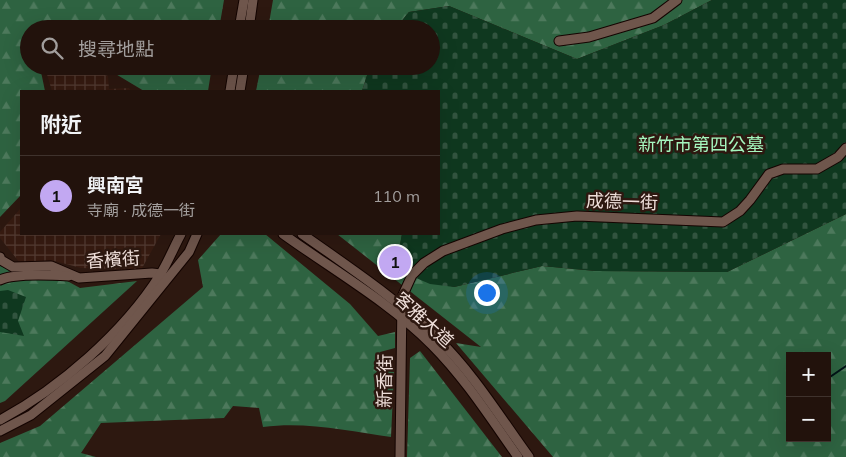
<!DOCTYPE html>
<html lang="zh-TW">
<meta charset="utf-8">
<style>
:root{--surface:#22120c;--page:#2e201a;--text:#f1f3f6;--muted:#a29e9d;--line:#3f322d;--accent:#c2a8f2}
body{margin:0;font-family:Mulish,"Noto Sans TC",sans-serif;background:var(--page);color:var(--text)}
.controls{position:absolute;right:15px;bottom:15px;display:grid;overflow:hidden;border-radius:0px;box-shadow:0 5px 20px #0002}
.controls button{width:45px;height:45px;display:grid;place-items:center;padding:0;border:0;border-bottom:1px solid var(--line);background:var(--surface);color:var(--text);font:25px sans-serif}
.you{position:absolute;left:486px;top:292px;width:18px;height:18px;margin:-12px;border:4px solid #fff;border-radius:50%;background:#1a73e8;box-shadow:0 0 0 8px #1a73e833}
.badge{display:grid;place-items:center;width:32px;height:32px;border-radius:50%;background:var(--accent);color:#111;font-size:16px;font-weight:700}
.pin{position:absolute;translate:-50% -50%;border:2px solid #fff;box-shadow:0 1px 5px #0006}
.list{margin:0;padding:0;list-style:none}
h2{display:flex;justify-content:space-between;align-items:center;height:65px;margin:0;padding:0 20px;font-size:21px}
h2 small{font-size:16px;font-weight:400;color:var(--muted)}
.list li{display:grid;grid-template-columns:32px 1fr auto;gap:15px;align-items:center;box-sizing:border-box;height:80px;padding:0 20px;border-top:1px solid var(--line)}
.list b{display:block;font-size:19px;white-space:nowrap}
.list p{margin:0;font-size:16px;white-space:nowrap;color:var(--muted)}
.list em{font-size:16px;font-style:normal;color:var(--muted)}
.icon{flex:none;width:28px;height:28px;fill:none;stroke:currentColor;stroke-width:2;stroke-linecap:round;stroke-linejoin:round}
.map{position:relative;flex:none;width:846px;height:457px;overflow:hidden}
.search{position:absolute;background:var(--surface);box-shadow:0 5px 20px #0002;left:20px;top:20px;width:420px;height:55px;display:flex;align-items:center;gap:12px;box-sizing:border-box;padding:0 18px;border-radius:28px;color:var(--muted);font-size:19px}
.panel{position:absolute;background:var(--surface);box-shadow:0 5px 20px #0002;left:20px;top:90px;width:420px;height:145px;border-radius:0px}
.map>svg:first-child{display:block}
.industrial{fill:url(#industrial-grid)}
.forest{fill:url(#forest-firs);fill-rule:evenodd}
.cemetery{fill:url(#cemetery-stones)}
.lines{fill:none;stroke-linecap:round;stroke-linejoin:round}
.stream{stroke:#001417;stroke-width:2}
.minor-casing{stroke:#140401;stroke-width:11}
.minor{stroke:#6f564c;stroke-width:9}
.labels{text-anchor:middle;stroke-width:5;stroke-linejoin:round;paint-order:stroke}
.park-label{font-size:18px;fill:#a5f6be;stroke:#2d1810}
.street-label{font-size:18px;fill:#eeded9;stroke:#2d1810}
</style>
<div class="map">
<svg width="846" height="457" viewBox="0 0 846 457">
<defs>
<pattern id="industrial-grid" width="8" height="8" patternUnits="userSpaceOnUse" patternTransform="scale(1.25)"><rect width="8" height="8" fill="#371b11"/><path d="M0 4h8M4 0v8" fill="none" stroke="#543c33"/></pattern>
<pattern id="forest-firs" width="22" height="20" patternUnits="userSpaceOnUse" patternTransform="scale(1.25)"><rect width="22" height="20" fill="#2e6341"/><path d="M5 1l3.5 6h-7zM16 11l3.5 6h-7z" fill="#4d795c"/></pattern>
<pattern id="cemetery-stones" width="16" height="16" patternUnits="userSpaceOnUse" patternTransform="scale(1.25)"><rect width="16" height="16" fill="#0f381f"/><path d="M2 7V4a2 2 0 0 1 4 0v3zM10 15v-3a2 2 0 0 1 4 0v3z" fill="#32543f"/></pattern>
</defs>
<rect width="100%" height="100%" fill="#2d1810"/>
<!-- industrial -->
<g class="industrial">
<path d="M 66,66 L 74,66 L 108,76 L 109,89 L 129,88 L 131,91 L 52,91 L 46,71 Z"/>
<path d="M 21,208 L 21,234 L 161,234 L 141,270 L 81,268 L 51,260 L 20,263 L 0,238 L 0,232 Z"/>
</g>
<!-- forest -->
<g class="forest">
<path d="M 0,0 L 224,0 L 219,29 L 29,29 L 29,66 L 42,66 L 40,67 L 45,91 L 21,91 L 21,195 L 0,217 Z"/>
<path d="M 273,0 L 712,0 L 664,25 L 577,59 L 449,6 L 409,12 L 395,29 L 268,29 Z"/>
<path d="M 95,66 L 212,66 L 208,91 L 144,91 L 109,70 Z"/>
<path d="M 261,66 L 370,66 L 362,91 L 256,91 Z"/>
<path d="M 846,214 L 846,457 L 553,457 L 456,343 L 481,347 L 337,234 L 402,234 L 396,269 L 454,287 L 542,266 L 596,271 L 727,272 ZM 790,356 L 827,356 L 827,438 L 790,438 Z"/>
<path d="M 221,234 L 265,234 L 350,304 L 378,336 L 395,332 L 395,348 L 380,352 L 382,369 L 394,372 L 391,437 C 350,431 305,421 263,427 L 259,408 L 233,406 L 224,418 L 101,423 L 81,453 L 96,457 L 0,457 L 0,443 L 40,426 L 203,287 L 198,260 Z"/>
<path d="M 0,266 L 18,273 L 49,271 L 80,288 L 137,281 L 5,401 L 0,403 Z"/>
<path d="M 420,351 L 502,457 L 407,457 L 410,358 Z"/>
</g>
<!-- cemetery -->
<g class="cemetery">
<path d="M 712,0 L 846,0 L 846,214 L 727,272 L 596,271 L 542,266 L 454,287 L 430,284 L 395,269 L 402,234 L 439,234 L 439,91 L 362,91 L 370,66 L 431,66 L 431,29 L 395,29 L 409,12 L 449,6 L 577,59 L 664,25 Z"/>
<path d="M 8,290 L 26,297 L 18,321 L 24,336 L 0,332 L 0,291 Z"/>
</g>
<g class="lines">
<!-- stream -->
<path class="stream" d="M 827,379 L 846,366"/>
<defs>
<g id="minor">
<path d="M 239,29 L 244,0"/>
<path d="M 249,29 L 253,0"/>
<path d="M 559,41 L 589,37 L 653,18 L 677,0"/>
<path d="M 230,91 L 234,66"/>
<path d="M 240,91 L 244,66"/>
<path d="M 283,234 C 333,270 389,302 432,345 C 465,378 491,419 518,457"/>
<path d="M 302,234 C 349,267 397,299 438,339 C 473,373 500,417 529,457"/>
<path d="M 0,257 L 1,260 L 13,267 L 51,266 L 79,278 L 152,273 L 161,274 L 164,277"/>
<path d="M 0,280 C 14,273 53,275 69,276"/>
<path d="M 0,420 C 60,388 124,332 160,275 C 168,262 174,247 181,234"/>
<path d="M 0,431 L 31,415 L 105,356 L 189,252 L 197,234"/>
<path d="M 400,457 L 402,297 L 412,275 L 424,263 L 443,251 L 502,229 L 536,220 L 577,216 L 723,222 L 740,211 L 750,200 L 769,174 L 783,169 L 817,169 L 838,157 L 846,148"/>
</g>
</defs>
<!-- minor casing -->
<use href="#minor" class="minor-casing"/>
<!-- minor -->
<use href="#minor" class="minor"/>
</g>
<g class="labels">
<!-- park labels -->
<g class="park-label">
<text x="701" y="151">新竹市第四公墓</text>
</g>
<!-- street labels -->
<g class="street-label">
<text transform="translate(622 202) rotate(2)" y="6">成德一街</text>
<text transform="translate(113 260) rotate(-4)" y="6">香檳街</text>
<text transform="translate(424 320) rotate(42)" y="6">客雅大道</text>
<text transform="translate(385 381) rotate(-89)" y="6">新香街</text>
</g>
</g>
</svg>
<div class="controls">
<button>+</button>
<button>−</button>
</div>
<div class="you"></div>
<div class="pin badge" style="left:395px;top:262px">1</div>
<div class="search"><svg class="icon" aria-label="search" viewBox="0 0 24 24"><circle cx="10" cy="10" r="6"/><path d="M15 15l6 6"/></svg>搜尋地點</div>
<section class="panel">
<h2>附近<small></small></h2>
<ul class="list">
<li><span class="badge">1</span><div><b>興南宮</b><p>寺廟 · 成德一街</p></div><em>110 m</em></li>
</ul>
</section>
</div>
